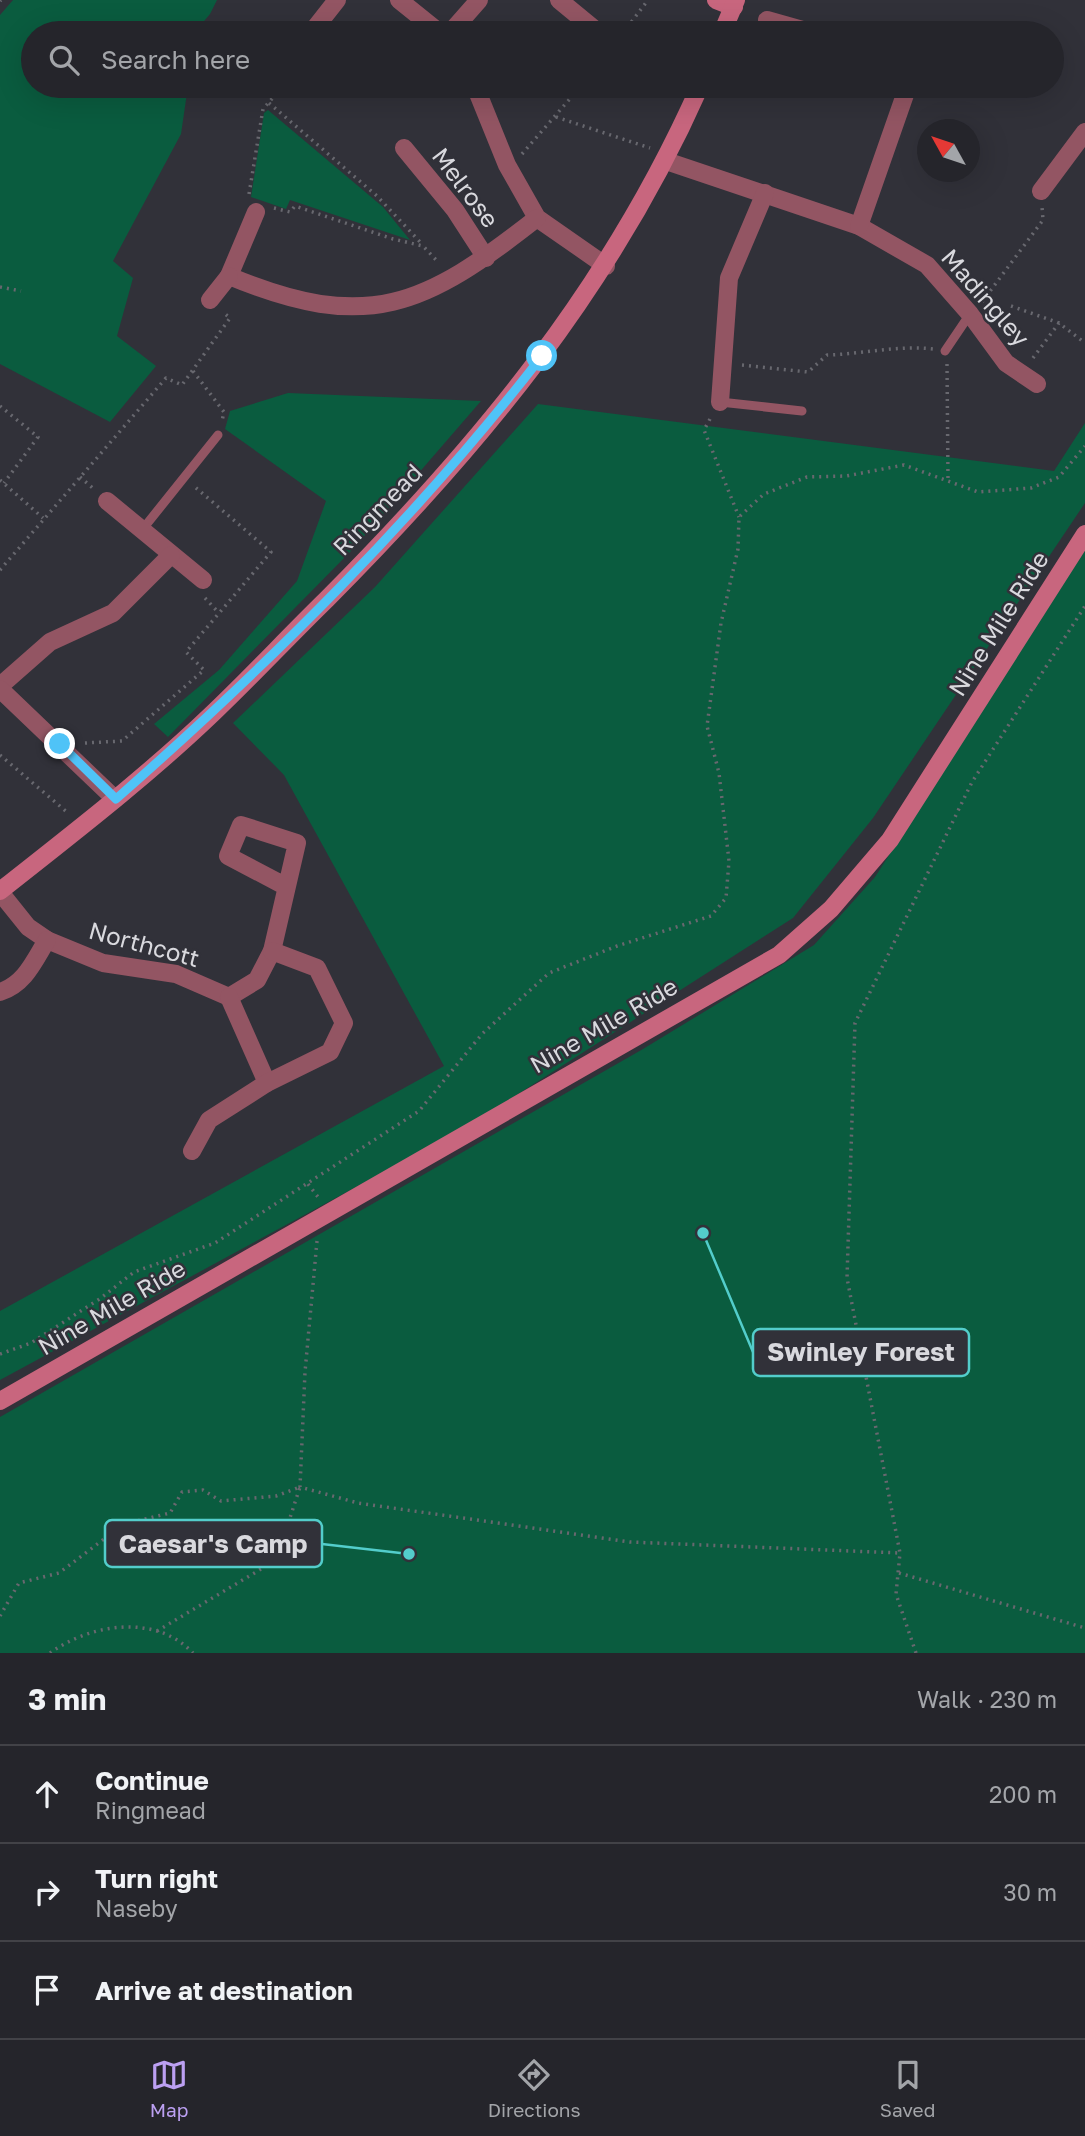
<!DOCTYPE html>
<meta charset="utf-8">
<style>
:root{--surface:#25252b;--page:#2d2d33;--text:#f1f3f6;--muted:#a3a5a9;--line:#424247;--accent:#bca0f2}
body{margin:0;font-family:"Golos Text",sans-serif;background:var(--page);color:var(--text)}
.compass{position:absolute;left:917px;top:119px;width:63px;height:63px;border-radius:50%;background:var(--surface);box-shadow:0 7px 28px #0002;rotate:310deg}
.stop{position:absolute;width:21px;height:21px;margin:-16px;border:5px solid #4fc3f7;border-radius:50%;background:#fff}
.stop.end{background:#4fc3f7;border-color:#fff;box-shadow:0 2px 7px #0008}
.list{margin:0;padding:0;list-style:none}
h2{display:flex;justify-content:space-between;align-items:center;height:91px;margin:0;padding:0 28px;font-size:30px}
h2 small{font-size:23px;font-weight:400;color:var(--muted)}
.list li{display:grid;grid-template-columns:46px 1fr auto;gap:21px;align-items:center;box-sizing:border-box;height:98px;padding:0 28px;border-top:2px solid var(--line)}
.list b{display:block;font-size:26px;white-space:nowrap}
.list p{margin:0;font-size:23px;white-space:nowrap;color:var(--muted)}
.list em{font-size:23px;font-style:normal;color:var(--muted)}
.icon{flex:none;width:38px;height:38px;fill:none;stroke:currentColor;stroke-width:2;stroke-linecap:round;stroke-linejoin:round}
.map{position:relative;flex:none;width:1085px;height:1653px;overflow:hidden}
.search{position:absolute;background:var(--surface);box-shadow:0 7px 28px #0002;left:21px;right:21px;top:21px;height:77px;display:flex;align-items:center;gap:18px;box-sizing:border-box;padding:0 24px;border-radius:38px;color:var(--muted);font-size:26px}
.sheet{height:385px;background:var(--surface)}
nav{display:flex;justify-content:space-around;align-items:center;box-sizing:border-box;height:98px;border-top:2px solid var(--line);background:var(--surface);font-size:19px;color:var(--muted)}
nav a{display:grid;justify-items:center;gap:4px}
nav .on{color:var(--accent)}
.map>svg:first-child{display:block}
.green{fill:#0a5c3f}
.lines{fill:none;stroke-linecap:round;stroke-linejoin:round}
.path{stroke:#68686f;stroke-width:3.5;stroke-dasharray:2 5;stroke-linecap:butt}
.lane{stroke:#935563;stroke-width:9}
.street{stroke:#935563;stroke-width:18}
.secondary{stroke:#c8667e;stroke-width:18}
.route{stroke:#4fc3f7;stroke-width:9}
.labels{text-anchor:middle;stroke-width:5;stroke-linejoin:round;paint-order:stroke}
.street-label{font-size:24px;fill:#d9d9de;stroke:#313139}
.leader{fill:none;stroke:#53cdcb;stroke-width:2.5}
.callout-dot{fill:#53cdcb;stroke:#313139;stroke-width:2.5}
.callout{fill:#313139;stroke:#53cdcb;stroke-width:2.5}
.callout-label{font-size:26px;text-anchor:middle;font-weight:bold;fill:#d9d9de}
</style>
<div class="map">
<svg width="1085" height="1653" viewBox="0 0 1085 1653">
<rect width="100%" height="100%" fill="#313139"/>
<!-- green -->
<g class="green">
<path d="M 13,0 L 217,0 L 210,14 L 194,33 L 33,33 L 33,86 L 188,86 L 181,134 L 113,261 L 133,278 L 117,336 L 156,366 L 110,422 L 0,364 L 0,15 Z"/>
<path d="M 268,110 L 383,207 L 410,240 L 290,200 L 286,209 L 251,197 L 264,113 Z"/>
<path d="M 288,393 L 481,401 L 353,549 L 168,737 L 154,724 L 219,670 L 297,581 L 326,501 L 225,429 L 230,411 Z"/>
<path d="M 538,404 L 1054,471 L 1085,423 L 1085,503 L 873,818 L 793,918 L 465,1128 L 0,1380 L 0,1311 L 444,1066 L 284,775 L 233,723 L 375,587 Z"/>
<path d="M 1085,550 L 1085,1653 L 0,1653 L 0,1417 L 643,1049 L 814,945 L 875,877 Z"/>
</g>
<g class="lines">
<!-- path -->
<g class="path">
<path d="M 0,1 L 1,0"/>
<path d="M 623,33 L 648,0"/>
<path d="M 269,103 L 377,196 L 422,244"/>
<path d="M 556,117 L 650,148"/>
<path d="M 522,154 L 581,86"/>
<path d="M 249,194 L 263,109 L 283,86"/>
<path d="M 274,208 L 290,212 L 295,206 L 393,239 L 423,246 L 439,263"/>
<path d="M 0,287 L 21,291"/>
<path d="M 982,302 L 1043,220 L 1042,207"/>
<path d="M 1011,306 L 1059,323 L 1085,343"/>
<path d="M 1033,358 L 1059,323"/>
<path d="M 947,364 L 948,480"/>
<path d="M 742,365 L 808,372 L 827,355 C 863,354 897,345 933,349"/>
<path d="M 193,371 L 224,412 L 222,421"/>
<path d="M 0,406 L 38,437 L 4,483"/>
<path d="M 710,419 L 704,430 L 739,517"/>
<path d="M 80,477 L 95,490"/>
<path d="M 0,480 L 43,518"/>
<path d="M 0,570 L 166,378 L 182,385 L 230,318 L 224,313"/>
<path d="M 205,598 L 218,612"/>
<path d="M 85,743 L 122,741 L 204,670 L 186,652 L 271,552 L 195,487"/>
<path d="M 0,755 L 68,813"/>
<path d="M 308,1184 L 318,1197"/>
<path d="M 317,1241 L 305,1372 L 300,1487 L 358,1503 L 630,1542 L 900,1553"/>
<path d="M 0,1354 L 31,1343 L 101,1298 L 134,1272 L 215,1243 L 419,1111 L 482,1034 L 549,973 L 617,946 L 711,916 L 726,898 L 729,861 L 719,773 L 707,726 L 721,623 L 738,549 L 739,517 L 764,494 L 807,477 L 846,476 L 904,465 L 978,492 L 1031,488 L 1059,477 L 1085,446"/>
<path d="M 899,1573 L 1085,1628"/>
<path d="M 0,1616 L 19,1583 L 59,1573 L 124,1524 L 170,1513 L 182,1492 L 203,1490 L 221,1501 L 276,1496 L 300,1487"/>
<path d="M 157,1631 L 288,1553 L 288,1524 L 300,1487"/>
<path d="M 50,1653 C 90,1624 155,1613 193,1653"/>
<path d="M 916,1653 L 896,1594 L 900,1553 L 847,1278 L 855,1023 L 972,782 L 1085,606"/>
</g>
<!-- lane -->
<g class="lane">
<path d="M 945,351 L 970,314"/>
<path d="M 720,402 L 802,411"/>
<path d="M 142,530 L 218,435"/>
</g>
<!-- street -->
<g class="street">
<path d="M 399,0 L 440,33"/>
<path d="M 559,0 L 599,33"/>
<path d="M 767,20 L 813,33"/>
<path d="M 311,33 L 337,0"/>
<path d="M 450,33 L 479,0"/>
<path d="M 475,86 L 507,165 L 537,218 L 606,266"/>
<path d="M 404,148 L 455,210 L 486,258"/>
<path d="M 666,161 L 859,226 L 927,265 L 970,314 L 1006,363 L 1037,384"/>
<path d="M 1041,191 L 1085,132"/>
<path d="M 256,212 L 229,276 C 368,334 425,306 537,218"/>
<path d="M 859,226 L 908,86"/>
<path d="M 210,300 L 229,276"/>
<path d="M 720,402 L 729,278 L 765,193"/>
<path d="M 107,501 L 203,580"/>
<path d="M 0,686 L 50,642 L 113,613 L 171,555"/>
<path d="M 0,689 L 115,799"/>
<path d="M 0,892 L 28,927 L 47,940 L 103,963 L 176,974 L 229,997 L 257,980 L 272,951 L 297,843 L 241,825 L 228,856 L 285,886"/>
<path d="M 0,992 C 25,984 34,961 47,940"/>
<path d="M 229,997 L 267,1083"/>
<path d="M 192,1151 L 209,1120 L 267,1083 L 330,1052 L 344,1023 L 317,968 L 272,951"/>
</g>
<!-- secondary -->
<g class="secondary">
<path d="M 716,0 L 734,7"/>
<path d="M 722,33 L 736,0"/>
<path d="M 0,891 C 72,834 145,778 212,714 C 251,677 288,637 327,599 C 481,444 611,287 700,86"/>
<path d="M 0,1401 L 779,955 L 831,909 L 890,840 L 1085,534"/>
</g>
</g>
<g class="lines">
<!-- route -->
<path class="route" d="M 60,744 L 116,799 C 269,664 416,519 542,356"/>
</g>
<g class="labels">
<!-- street labels -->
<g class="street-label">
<text transform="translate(465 188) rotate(53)" y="8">Melrose</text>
<text transform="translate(985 298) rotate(49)" y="8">Madingley</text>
<text transform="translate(378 510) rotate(-46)" y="8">Ringmead</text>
<text transform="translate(999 624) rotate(-58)" y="8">Nine Mile Ride</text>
<text transform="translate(144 945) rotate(15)" y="8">Northcott</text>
<text transform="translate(604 1026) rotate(-30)" y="8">Nine Mile Ride</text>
<text transform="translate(112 1308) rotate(-30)" y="8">Nine Mile Ride</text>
</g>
</g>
<!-- callouts -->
<path class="leader" d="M703 1233L753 1352M409 1554L322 1544"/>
<g class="callout-dot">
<circle cx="703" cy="1233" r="7"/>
<circle cx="409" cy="1554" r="7"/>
</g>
<g class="callout">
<rect x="753" y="1329" width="216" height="47" rx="7"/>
<rect x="105" y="1520" width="217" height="47" rx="7"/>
</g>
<g class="callout-label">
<text x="861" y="1361">Swinley Forest</text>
<text x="213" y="1553">Caesar's Camp</text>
</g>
</svg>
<svg class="compass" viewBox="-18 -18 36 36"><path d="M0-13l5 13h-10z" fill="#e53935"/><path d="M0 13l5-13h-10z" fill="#a3a5a9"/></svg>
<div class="stop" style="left:542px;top:356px"></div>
<div class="stop end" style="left:60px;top:744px"></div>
<div class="search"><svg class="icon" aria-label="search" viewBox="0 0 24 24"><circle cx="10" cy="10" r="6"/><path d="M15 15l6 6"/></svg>Search here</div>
</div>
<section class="sheet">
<h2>3 min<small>Walk · 230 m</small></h2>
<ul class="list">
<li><svg class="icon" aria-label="ahead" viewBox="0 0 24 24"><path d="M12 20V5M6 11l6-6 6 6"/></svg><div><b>Continue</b><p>Ringmead</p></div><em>200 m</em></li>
<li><svg class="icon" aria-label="right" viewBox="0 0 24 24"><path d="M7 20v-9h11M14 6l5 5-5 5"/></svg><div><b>Turn right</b><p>Naseby</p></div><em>30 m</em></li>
<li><svg class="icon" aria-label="arrive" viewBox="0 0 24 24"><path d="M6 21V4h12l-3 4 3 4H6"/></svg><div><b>Arrive at destination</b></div></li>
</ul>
</section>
<nav>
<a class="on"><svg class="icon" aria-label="map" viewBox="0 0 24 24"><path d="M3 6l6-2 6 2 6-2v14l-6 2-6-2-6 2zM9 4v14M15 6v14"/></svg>Map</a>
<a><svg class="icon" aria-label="directions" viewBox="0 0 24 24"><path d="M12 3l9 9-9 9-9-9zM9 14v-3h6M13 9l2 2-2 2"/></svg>Directions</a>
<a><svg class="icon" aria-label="saved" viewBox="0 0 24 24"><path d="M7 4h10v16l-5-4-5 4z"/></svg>Saved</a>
</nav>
